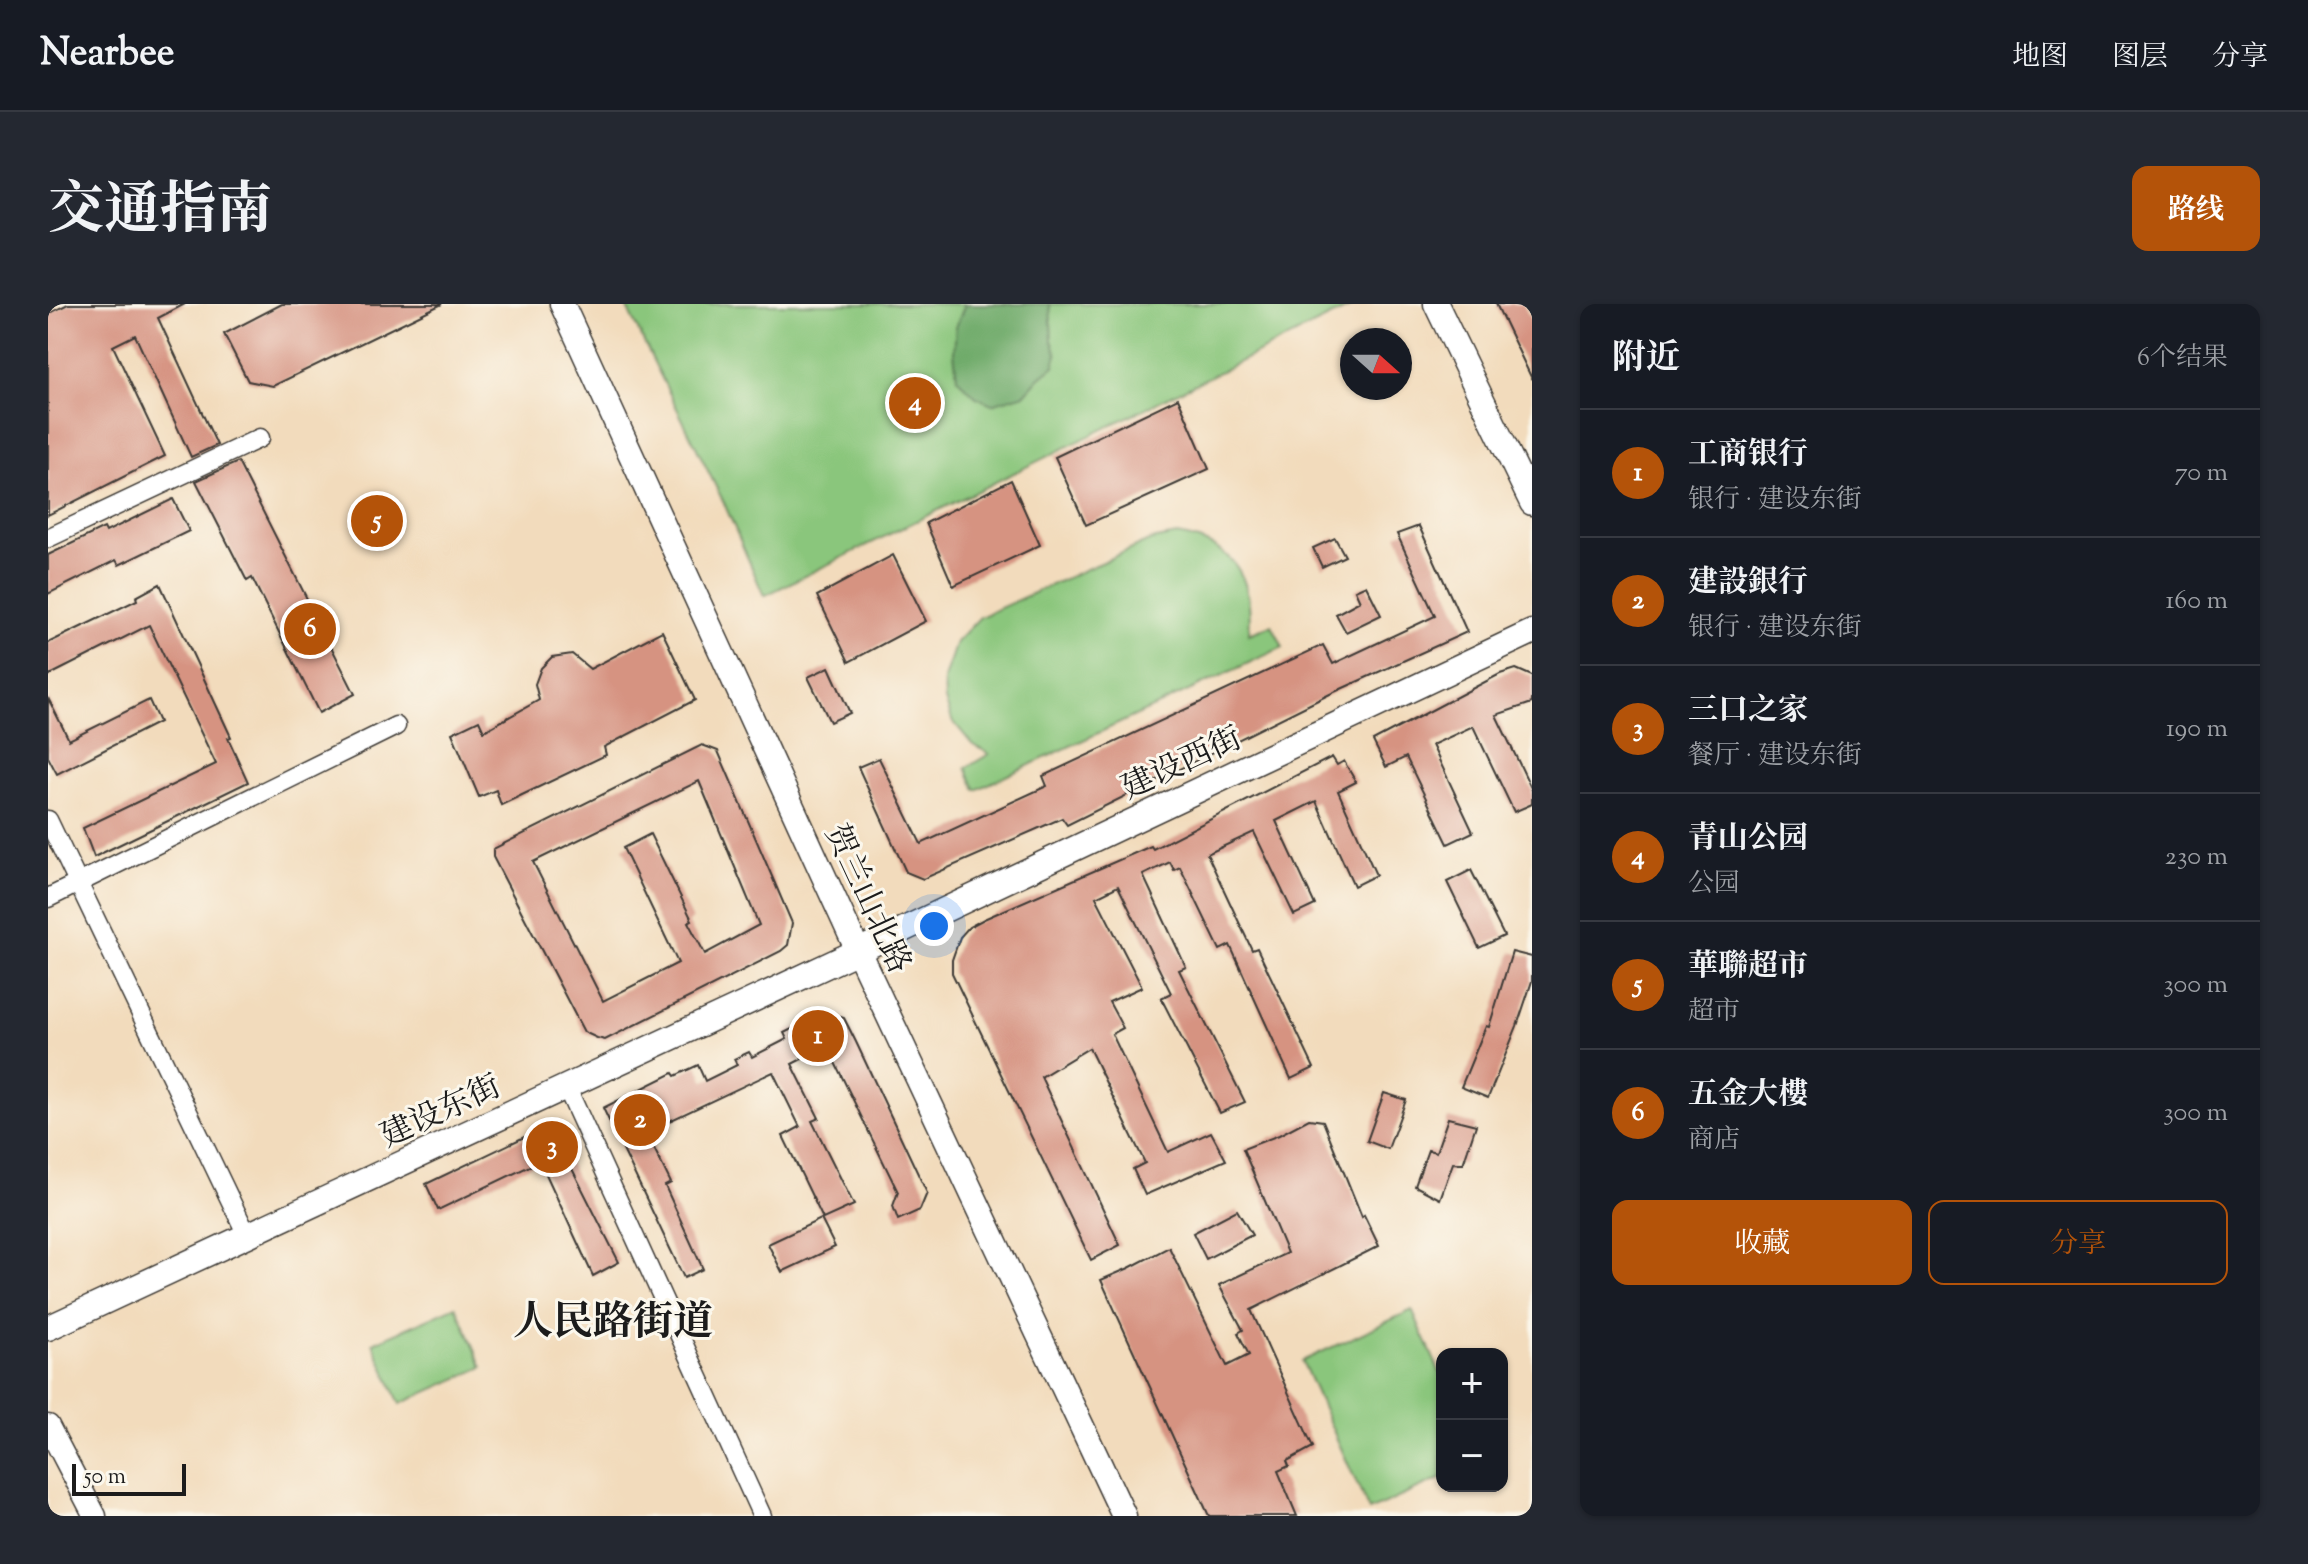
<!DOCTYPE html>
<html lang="zh">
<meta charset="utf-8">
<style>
:root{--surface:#171b24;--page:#242831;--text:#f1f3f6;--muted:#9ea1a6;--line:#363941;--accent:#b45309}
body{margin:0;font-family:"Sorts Mill Goudy","Noto Serif SC",serif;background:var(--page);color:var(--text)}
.controls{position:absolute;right:24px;bottom:24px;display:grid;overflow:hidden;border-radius:16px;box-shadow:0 2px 6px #0004}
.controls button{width:72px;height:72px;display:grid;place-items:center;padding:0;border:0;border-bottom:2px solid var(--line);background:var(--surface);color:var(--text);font:40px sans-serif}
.compass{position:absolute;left:1292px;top:24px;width:72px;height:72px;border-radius:50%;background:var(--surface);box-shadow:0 2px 6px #0004;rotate:111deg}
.scale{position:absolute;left:24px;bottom:20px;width:114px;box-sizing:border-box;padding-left:8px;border:4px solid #1c1c1c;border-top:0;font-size:22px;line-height:28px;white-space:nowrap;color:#1c1c1c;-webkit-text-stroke:6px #fbf7ec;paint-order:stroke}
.you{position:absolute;left:886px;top:622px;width:28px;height:28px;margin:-20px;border:6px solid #fff;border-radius:50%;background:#1a73e8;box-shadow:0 0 0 12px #1a73e833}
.badge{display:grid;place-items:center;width:52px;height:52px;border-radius:50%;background:var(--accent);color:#fff;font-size:26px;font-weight:700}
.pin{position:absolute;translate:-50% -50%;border:4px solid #fff;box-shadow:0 2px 8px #0006}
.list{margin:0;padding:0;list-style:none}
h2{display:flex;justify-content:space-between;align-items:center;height:104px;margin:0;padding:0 32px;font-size:34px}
h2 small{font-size:26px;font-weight:400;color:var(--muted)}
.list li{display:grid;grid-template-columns:52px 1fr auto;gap:24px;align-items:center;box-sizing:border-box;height:128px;padding:0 32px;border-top:2px solid var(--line)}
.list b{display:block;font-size:30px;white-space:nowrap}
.list p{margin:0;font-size:26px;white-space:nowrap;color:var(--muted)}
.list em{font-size:26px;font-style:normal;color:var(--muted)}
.actions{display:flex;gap:16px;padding:24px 32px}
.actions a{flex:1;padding:18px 0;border:2px solid var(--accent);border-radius:16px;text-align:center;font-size:28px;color:var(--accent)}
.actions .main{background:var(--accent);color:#fff}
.map{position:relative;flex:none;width:1484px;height:1212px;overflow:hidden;border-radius:16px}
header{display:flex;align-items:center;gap:48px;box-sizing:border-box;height:112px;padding:0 40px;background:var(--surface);border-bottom:2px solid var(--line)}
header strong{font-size:38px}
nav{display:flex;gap:44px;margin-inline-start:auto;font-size:28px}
.intro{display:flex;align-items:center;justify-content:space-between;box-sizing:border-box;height:192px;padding:0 48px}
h1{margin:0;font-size:56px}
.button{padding:20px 36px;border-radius:16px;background:var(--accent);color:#fff;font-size:28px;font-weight:700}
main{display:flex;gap:48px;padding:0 48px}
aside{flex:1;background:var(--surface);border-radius:16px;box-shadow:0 2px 6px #0004}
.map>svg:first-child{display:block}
.green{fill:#8ac67b;stroke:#53714c;stroke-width:2}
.forest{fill:#6fab6b;stroke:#466444;stroke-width:2}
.building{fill:#d69381;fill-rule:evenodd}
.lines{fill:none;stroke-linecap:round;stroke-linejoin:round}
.minor-casing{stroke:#3c3934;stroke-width:21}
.tertiary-casing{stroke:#3c3934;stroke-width:25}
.secondary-casing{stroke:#3c3934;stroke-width:27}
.minor{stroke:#fff;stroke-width:18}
.tertiary{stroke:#fff;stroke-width:22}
.secondary{stroke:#fff;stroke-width:24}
.labels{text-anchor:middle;stroke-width:6;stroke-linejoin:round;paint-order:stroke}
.street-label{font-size:32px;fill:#1c1c1c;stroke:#fbf7ec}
.district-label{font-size:40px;font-weight:bold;fill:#1c1c1c;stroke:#fbf7ec}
</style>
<header>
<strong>Nearbee</strong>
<nav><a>地图</a><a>图层</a><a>分享</a></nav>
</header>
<div class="intro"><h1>交通指南</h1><a class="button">路线</a></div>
<main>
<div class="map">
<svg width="1484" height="1212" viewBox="0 0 1484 1212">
<rect width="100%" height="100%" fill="#fbf7ec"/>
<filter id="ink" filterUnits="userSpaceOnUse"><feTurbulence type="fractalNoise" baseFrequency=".0125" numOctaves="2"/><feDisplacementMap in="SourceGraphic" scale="16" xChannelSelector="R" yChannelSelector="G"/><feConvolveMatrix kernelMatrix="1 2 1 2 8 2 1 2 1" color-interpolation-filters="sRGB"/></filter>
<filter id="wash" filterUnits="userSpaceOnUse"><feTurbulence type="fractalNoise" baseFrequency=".006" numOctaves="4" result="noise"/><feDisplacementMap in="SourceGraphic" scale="32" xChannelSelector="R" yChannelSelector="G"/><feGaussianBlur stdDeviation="1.8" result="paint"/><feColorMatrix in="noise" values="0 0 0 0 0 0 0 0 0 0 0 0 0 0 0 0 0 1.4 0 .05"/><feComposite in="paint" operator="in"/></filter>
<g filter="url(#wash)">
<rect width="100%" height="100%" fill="#f2dbbc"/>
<!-- green -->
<g class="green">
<path d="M 577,0 L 1309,0 L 716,292 L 676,199 Z"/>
<path d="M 1129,231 C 1187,240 1206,274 1201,330 L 1224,321 L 1235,343 L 928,486 L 918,464 L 941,450 L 923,439 L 904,416 L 897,396 L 896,375 L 908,338 L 932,313 L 1103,236 Z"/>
<path d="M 408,1002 L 435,1063 L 352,1100 L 325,1039 Z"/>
<path d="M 1364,1006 L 1394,1073 L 1394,1174 L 1321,1207 L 1254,1057 Z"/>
</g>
<!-- forest -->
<path class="forest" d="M 917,0 L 1002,0 L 1004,36 L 1009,50 L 1006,62 L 991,74 L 977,90 L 944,100 L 928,93 L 909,74 L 906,48 L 908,23 Z"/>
<g id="blocks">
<!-- building -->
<g class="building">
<path d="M 20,0 L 137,0 L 110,14 L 169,141 L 143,153 L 87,31 L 65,42 L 117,152 L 0,211 L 0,10 Z"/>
<path d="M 234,0 L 394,0 L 225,82 L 200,77 L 176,30 Z"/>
<path d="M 1448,0 L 1475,0 L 1484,18 L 1484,75 Z"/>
<path d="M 1130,94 L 1161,165 L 1038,221 L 1007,153 Z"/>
<path d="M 190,158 L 307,390 L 271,409 L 204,274 L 199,277 L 148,177 Z"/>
<path d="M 963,176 L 992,241 L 905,282 L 878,219 Z"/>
<path d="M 125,195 L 141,227 L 71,261 L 68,256 L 0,290 L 0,251 L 56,224 L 58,228 Z"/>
<path d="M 1371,222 L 1419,328 L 1282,390 L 1019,521 L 1014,514 L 875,575 L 858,568 L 810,463 L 831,454 L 873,540 L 999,482 L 995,472 L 1275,341 L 1285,360 L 1387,312 L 1349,230 Z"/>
<path d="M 1287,234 L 1297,252 L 1274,263 L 1265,244 Z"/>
<path d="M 845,251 L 878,317 L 801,358 L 769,292 Z"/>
<path d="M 112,280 L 183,433 L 180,434 L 200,478 L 46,553 L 35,524 L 168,460 L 101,321 L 0,372 L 0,339 L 89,296 L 88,293 Z"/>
<path d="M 1318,281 L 1333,311 L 1298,328 L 1288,310 L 1312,297 L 1307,286 Z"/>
<path d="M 614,327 L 647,396 L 556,443 L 558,451 L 453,501 L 448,486 L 431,493 L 404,429 L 431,416 L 436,427 L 491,396 L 487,380 L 493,364 L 504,353 L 524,350 L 542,365 Z"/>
<path d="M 781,363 L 802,409 L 782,418 L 760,373 Z"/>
<path d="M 1468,365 L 1484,372 L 1484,399 L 1448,411 L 1484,486 L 1484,500 L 1466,508 L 1425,422 L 1384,441 L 1425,528 L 1400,540 L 1358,453 L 1338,463 L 1325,437 L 1452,370 Z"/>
<path d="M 0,394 L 21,436 L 101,396 L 111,418 L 9,470 L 0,453 Z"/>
<path d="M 654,441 L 670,447 L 744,619 L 740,641 L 733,647 L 557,736 L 549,734 L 536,728 L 445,553 L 445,545 ZM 651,477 L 711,621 L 657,650 L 640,618 L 644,616 L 602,530 L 575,544 L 630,659 L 555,697 L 485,558 Z"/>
<path d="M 1284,453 L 1289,461 L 1296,457 L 1308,478 L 1290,487 L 1328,571 L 1306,582 L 1268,497 L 1228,517 L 1267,601 L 1246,611 L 1206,528 L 1159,550 L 1204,646 L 1209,644 L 1266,764 L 1243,775 L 1182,641 L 1172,646 L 1132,563 L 1126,566 L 1122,558 L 1095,571 L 1138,663 L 1131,666 L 1197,798 L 1172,809 L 1113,694 L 1123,689 L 1070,582 L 1048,593 L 1094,683 L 1061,698 L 1075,724 L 1064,730 L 1120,848 L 1163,828 L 1178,856 L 1097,891 L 1085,865 L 1097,859 L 1041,744 L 993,773 L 1072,941 L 1043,956 L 904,669 L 904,656 L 912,633 L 921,623 L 936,615 L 1103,542 L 1105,545 Z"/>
<path d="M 1423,566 L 1456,632 L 1431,644 L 1399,578 Z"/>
<path d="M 1464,648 L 1484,653 L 1484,677 L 1469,722 L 1440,794 L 1413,783 L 1438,722 L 1441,723 Z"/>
<path d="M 777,708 L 796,714 L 808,738 L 879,889 L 872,906 L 850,916 L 845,902 L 850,888 L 779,742 L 744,760 L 771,814 L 764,817 L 806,901 L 775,915 L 735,832 L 752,823 L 725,768 L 598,828 L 623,879 L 617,882 L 655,965 L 636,974 L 555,804 L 625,769 L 627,772 L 650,761 L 657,777 L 689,761 L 686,755 L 701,748 L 704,753 L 739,735 L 736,729 Z"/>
<path d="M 1336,789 L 1358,796 L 1340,845 L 1319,837 Z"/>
<path d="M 1400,814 L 1428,821 L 1415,860 L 1405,859 L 1392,895 L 1367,882 L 1380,846 L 1388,848 Z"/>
<path d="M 1261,815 L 1275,817 L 1314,913 L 1316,911 L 1331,942 L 1203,1006 L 1265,1143 L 1239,1157 L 1241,1162 L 1230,1167 L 1249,1212 L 1161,1212 L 1053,976 L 1081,964 L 1121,943 L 1179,1062 L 1201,1051 L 1190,1029 L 1195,1026 L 1171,981 L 1239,949 L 1195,845 L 1231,831 Z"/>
<path d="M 503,823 L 571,958 L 545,972 L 492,857 L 390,906 L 378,880 L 495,824 Z"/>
<path d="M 1189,906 L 1204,931 L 1158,955 L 1145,929 Z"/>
<path d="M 773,915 L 787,943 L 734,968 L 720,940 Z"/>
</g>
</g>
</g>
<g filter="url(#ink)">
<use href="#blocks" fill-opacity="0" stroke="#3c3934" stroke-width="2"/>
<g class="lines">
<defs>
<g id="minor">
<path d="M 0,234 L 212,134"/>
<path d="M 0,516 L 199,931"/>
<path d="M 0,594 L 348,422"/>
<path d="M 518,782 L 714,1212"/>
</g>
<path id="tertiary" d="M 0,1122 L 47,1212"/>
<g id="secondary">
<path d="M 514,0 L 810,647 L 1076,1212"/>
<path d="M 1388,0 L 1484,199"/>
<path d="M 0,1024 L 810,647 L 1484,328"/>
</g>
</defs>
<!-- minor casing -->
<use href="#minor" class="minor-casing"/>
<!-- tertiary casing -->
<use href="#tertiary" class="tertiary-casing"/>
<!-- secondary casing -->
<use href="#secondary" class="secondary-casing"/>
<!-- minor -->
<use href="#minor" class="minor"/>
<!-- tertiary -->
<use href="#tertiary" class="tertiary"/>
<!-- secondary -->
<use href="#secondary" class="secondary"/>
</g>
</g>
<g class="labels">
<!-- street labels -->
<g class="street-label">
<text transform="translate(1133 458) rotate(-25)" y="11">建设西街</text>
<text transform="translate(821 594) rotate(65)" y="11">贺兰山北路</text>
<text transform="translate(392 806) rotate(-25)" y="11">建设东街</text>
</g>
<!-- district labels -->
<g class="district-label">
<text x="565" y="1030">人民路街道</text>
</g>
</g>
</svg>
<div class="controls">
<button>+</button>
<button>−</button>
</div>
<svg class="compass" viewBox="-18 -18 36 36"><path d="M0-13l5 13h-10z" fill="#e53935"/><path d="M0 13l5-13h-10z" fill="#9ea1a6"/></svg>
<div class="scale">50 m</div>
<div class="you"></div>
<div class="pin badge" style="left:770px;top:732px">1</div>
<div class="pin badge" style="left:592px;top:816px">2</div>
<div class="pin badge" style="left:504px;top:843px">3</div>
<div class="pin badge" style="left:867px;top:99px">4</div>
<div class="pin badge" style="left:329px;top:217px">5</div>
<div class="pin badge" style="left:262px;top:325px">6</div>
</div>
<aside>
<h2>附近<small>6个结果</small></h2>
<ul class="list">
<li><span class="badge">1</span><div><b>工商银行</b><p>银行 · 建设东街</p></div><em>70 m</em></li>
<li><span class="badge">2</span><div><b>建設銀行</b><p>银行 · 建设东街</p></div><em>160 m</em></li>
<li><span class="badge">3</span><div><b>三口之家</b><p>餐厅 · 建设东街</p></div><em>190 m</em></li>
<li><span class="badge">4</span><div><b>青山公园</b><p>公园</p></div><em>230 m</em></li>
<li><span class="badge">5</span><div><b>華聯超市</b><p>超市</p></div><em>300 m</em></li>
<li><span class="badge">6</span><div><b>五金大樓</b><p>商店</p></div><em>300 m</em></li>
</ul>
<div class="actions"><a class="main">收藏</a><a>分享</a></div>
</aside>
</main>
